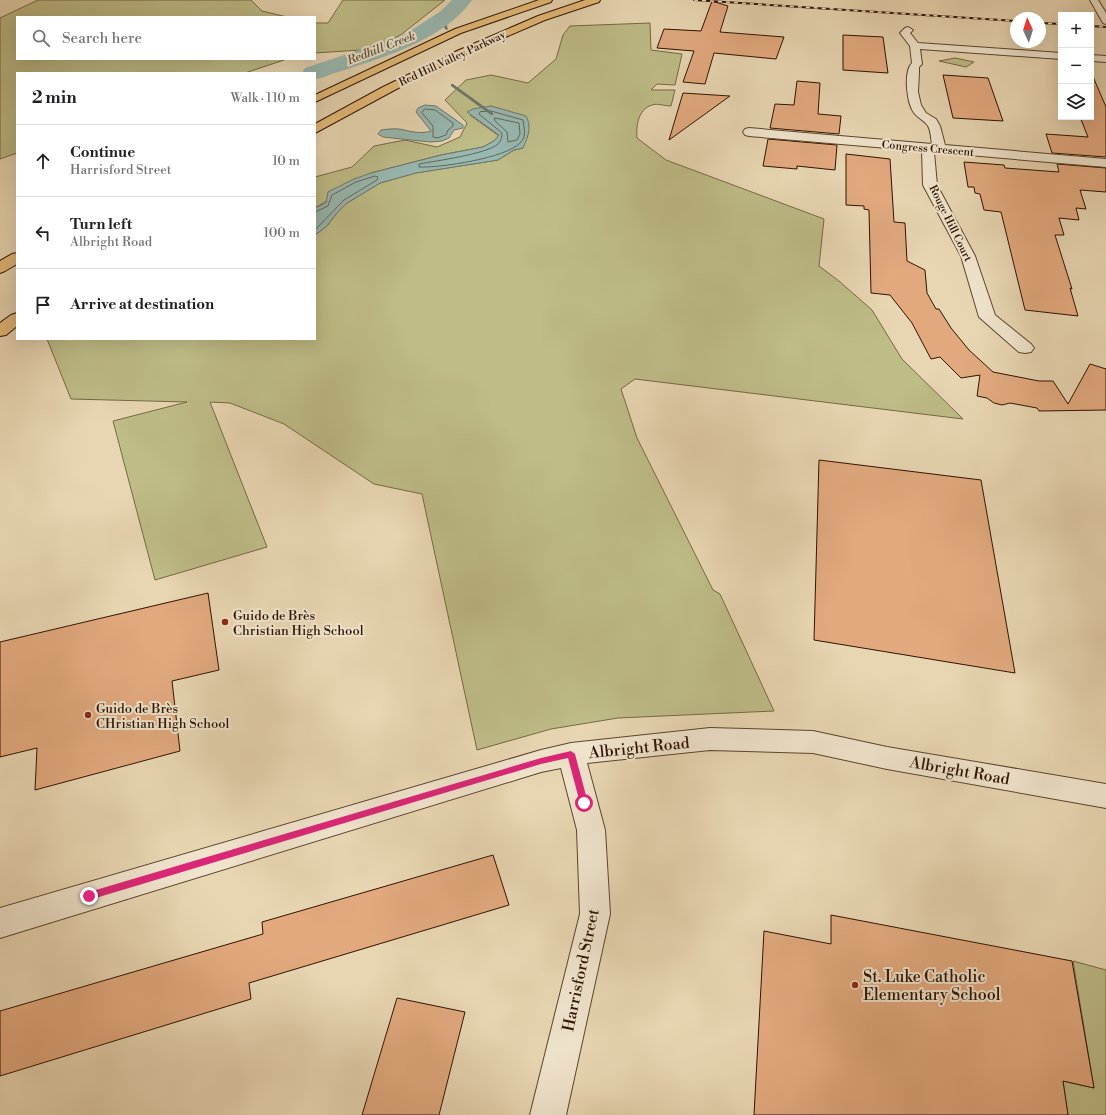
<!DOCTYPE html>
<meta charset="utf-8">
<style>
:root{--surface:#fff;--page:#f6f6f6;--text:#202124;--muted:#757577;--line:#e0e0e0}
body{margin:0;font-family:"Libre Bodoni",serif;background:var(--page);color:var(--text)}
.controls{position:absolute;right:12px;top:12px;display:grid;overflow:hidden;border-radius:0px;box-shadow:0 4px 16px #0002}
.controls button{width:36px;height:36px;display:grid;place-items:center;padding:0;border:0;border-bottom:1px solid var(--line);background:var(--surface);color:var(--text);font:20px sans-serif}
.compass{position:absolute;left:1010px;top:12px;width:36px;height:36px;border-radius:50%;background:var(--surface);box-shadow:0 4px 16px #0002;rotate:356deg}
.stop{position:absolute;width:12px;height:12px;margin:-9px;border:3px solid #db2777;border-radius:50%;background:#fff}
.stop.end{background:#db2777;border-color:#fff;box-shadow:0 1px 4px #0008}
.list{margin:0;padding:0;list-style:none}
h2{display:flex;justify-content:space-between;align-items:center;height:52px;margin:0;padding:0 16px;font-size:17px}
h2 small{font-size:13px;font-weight:400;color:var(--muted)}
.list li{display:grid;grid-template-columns:26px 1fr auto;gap:12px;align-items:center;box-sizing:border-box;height:72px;padding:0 16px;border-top:1px solid var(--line)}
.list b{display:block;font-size:15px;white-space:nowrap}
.list p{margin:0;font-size:13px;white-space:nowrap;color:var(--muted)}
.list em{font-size:13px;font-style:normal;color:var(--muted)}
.icon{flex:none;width:22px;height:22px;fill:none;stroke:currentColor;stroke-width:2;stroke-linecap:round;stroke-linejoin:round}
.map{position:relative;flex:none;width:1106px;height:1115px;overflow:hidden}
.search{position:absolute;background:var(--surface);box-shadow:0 4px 16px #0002;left:16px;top:16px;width:300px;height:44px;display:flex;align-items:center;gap:10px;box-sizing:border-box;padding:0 14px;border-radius:0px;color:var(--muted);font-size:15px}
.panel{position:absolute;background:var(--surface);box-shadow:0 4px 16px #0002;left:16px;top:72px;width:300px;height:268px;border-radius:0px}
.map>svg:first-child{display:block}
.green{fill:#bebc87;stroke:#766844}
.water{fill:#98b8b1;stroke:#6e766a}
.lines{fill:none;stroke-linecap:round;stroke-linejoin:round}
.shore{stroke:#636658;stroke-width:1}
.stream{fill:#6e766a;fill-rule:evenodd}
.river{fill:#98b8b1;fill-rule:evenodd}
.building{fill:#e2a97f;stroke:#2e1300}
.minor-casing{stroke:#5c442c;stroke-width:2}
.highway-casing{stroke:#2e1300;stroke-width:2}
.minor{fill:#f0e4cd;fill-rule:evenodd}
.highway{fill:#e4bb79;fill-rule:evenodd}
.rail-casing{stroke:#2e1300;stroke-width:2}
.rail{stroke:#f0e4cd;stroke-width:1.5;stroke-dasharray:4;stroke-linecap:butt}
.route{fill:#db2777}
.poi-dot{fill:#8f2418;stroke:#f0e4cd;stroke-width:1.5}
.labels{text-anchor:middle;stroke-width:4;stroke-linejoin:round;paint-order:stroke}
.far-street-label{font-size:11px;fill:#2e1300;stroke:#f0e4cd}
.far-water-label{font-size:12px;font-style:italic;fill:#534d3e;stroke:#f0e4cd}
.poi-label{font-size:13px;fill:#2e1300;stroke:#f0e4cd;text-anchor:start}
.near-street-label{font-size:16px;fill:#2e1300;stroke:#f0e4cd}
.near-poi-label{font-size:16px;fill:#2e1300;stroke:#f0e4cd;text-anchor:start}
</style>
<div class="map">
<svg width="1106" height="1115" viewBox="0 0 1106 1115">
<rect width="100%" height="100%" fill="#e8d6b2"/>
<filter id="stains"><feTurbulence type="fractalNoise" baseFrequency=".005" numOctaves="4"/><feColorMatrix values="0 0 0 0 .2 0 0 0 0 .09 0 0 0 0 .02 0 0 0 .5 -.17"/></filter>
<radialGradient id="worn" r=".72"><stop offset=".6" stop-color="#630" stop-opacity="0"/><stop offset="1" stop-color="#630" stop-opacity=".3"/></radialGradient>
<!-- green -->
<g class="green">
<path d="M 38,0 L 251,0 L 262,11 L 287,17 L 17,17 L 17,59 L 287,59 L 245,73 L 17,73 L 17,153 L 0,159 L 0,18 Z"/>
<path d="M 343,0 L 445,0 L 402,34 L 375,49 L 315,53 L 315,23 L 328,23 Z"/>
<path d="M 650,23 L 651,50 L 682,54 L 675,85 L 657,84 L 651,90 L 675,90 L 671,106 C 665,106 657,103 652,105 C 638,109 636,126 637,138 L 666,160 L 824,219 L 819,266 L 839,281 L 872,310 L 902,359 L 963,419 L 635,379 L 621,389 L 637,438 L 713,590 L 720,594 L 774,711 L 618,718 L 551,729 L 477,750 L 422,494 L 374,484 L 284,424 L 230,403 L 210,402 L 267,547 L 155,580 L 113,421 L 187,402 L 71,399 L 47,339 L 315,339 L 315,235 L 327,226 L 336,214 L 347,203 L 380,183 L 415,173 L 498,160 L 514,150 L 523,148 L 500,109 L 491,106 L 470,115 L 499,136 L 494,141 L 483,147 L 441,155 L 371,173 L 315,208 L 315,177 L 352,167 L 374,146 L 405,140 L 437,147 L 460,137 L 467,123 L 445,100 L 466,80 L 491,75 L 528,83 L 556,59 L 563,35 L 570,26 Z"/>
<path d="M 955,58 L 974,62 L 966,67 L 939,61 Z"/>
<path d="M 1073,961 L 1106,970 L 1106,1115 L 1068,1115 L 1063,1081 L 1094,1088 Z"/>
</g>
<!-- water -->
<g class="water">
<path d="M 425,105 L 436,106 L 463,125 L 463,128 L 454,130 L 449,138 L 442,141 L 430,142 L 383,137 L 378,134 L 381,130 C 389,129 397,128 404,130 C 414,132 421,134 431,131 L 416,112 L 418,108 Z"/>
<path d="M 491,106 L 526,116 C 532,127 528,137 523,148 L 514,150 L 498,160 L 416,173 L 380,183 L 347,203 L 336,214 L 327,226 L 315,235 L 315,208 L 326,203 L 328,192 L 354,179 L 371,173 L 441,155 L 483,147 L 494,141 L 499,135 L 467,112 L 473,109 Z"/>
</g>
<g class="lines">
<!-- shore -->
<g class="shore">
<path d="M 425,109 L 435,110 L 453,123 L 453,126 L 448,130 L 446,135 L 437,138 L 433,137 L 433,126 L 422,113 Z"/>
<path d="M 491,111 L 523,120 C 524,128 527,137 520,143 C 506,158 440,168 419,167 L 419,164 C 435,161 487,154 498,144 C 501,141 502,137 502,133 L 479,114 L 480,112 Z"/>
<path d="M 495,118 L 519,123 L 520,134 L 517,140 L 508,142 L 507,132 L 495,121 Z"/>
<path d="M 315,212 L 328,206 L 332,195 L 356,182 L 375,176 L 378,177 L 377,180 L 344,200 L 315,230"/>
</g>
<!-- stream -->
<g class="stream">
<path d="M 443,17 L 445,18 L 448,30 L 445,29 L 441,18 Z"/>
<path d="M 451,84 L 453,84 L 493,113 L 493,115 L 491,115 L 451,86 Z"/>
</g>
<!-- river -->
<path class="river" d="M 452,0 L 472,0 C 442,44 369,61 321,78 L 315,79 L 315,73 L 302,73 L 305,68 L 404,35 L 441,11 Z"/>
</g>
<!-- building -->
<g class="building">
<path d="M 712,1 L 728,6 L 720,32 L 784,37 L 776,59 L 714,53 L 705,84 L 683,82 L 694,51 L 657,48 L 664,29 L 701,31 Z"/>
<path d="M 843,35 L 883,37 L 888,73 L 843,70 Z"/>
<path d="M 1091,72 L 1106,107 L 1106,157 L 1052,153 L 1046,134 L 1088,137 L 1080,117 L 1091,117 Z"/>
<path d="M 943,75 L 988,78 L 1003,121 L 953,118 Z"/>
<path d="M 797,81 L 820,83 L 818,114 L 841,116 L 839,134 L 770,128 L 775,104 L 794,105 Z"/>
<path d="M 683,93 L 730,96 L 669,140 Z"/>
<path d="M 768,139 L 837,145 L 835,170 L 797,166 L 797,169 L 763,166 Z"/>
<path d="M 846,154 L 890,159 L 894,222 L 905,223 L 907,261 L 925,270 L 927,293 L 936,309 L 939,309 L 951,328 L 969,350 L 993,372 L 1039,381 L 1053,381 L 1068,404 L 1090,364 L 1106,369 L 1106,410 L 1039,411 L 1037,408 L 1010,403 L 1002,405 L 994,403 L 987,398 L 977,396 L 980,375 L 961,378 L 940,357 L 931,359 L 912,323 L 890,295 L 871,293 L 869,210 L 864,209 L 864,206 L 846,205 Z"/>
<path d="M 964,162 L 1004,165 L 1005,168 L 1059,172 L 1057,164 L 1106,168 L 1106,192 L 1080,190 L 1086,209 L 1076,208 L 1079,220 L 1059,218 L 1064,235 L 1055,235 L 1072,289 L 1070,288 L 1078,316 L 1025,310 L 1001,212 L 984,210 L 980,194 L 975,193 L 974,187 L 968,187 Z"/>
<path d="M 819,460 L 981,480 L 1015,673 L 814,640 Z"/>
<path d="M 208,593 L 219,670 L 172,681 L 180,751 L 35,790 L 37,748 L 0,757 L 0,642 Z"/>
<path d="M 493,855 L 509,905 L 249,983 L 251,999 L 0,1076 L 0,1011 L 263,934 L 262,922 Z"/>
<path d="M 831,915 L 1072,961 L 1094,1088 L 1063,1081 L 1068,1115 L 754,1115 L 764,931 L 831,944 Z"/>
<path d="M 397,998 L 465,1012 L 439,1115 L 362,1115 Z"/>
</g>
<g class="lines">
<defs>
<g id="minor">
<path d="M 1090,0 L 1098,0 L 1106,13 L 1106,24 L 1103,23 Z"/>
<path d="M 908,27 L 913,30 L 910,33 L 918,43 L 1061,53 L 1061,59 L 920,49 L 922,64 L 919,67 L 919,72 L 918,92 L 921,105 L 926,113 L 936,119 L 940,126 L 945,145 L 1106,159 L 1106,167 L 934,152 L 937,185 L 975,256 L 995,315 L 1031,344 L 1034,348 L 1031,352 L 1025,353 L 1019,352 L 979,317 L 961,256 L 923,185 L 922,151 L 749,136 L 745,135 L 743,132 L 745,129 L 749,128 L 932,144 C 931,139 931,131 928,126 C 925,121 918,118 914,113 C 907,104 903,72 912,63 L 910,46 L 900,33 L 905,28 Z"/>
<path d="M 1091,55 L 1106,56 L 1106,62 L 1091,61 Z"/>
<path d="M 710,728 L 813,731 L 887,747 L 1106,784 L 1106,808 L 887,769 L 813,753 L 710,750 L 587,763 L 605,830 L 610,914 L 566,1115 L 530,1115 L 580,914 L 577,830 L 561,768 L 541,772 L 0,938 L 0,908 L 541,750 L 571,743 Z"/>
</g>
<g id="highway">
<path d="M 539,0 L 552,0 L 551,2 L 461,33 L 315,102 L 315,95 L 455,29 Z"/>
<path d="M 585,0 L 600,0 L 599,2 L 545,20 L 464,55 L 415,79 L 315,133 L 315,124 L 383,87 L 457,51 L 538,16 Z"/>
<path d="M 17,253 L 17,264 L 5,271 L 0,273 L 0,261 L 12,254 Z"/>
<path d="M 17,313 L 17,326 L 6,335 L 0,336 L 0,323 L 11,315 Z"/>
</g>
</defs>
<!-- minor casing -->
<use href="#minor" class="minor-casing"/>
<!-- highway casing -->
<use href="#highway" class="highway-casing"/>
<!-- minor -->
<use href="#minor" class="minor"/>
<!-- highway -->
<use href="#highway" class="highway"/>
<defs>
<g id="rail">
<path d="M 694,0 L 1016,21"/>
<path d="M 1040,23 L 1061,24"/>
<path d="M 1091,26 L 1106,27"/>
</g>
</defs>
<!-- rail casing -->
<use href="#rail" class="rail-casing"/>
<!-- rail -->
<use href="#rail" class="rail"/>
</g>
<!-- route -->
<path class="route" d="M 571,751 L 575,754 L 588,803 L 584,807 L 580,803 L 568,758 L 541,764 L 89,900 L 86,899 L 85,896 L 86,893 L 89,892 L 541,758 Z"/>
<!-- markers -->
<g class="poi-dot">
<circle cx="225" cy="622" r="4"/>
<circle cx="88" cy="715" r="4"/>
<circle cx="855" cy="985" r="4"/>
</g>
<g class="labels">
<!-- far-street labels -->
<g class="far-street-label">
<text transform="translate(452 58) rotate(-25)" y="4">Red Hill Valley Parkway</text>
<text transform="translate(928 148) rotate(5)" y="4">Congress Crescent</text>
<text transform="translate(951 223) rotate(64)" y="4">Rouge Hill Court</text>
</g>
<!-- far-water labels -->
<g class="far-water-label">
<text transform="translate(381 48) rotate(-21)" y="4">Redhill Creek</text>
</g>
<!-- poi labels -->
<g class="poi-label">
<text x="233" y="620">Guido de Brès<tspan x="233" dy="15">Christian High School</tspan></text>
<text x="96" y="713">Guido de Brès<tspan x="96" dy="15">CHristian High School</tspan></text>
</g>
<!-- near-street labels -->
<g class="near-street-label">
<text transform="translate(639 747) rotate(-6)" y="6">Albright Road</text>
<text transform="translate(960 770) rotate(10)" y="6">Albright Road</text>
<text transform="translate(580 970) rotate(-78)" y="6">Harrisford Street</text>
</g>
<!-- near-poi labels -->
<g class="near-poi-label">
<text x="863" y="982">St. Luke Catholic<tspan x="863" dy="18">Elementary School</tspan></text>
</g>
</g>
<rect width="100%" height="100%" filter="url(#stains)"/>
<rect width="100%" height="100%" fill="url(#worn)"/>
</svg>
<div class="controls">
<button>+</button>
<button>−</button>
<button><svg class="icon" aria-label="layers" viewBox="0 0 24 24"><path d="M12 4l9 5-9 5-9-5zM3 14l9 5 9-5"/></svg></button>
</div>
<svg class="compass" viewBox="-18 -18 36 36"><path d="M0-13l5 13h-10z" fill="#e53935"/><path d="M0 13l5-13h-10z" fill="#757577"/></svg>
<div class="stop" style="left:584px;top:803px"></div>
<div class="stop end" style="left:89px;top:896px"></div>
<div class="search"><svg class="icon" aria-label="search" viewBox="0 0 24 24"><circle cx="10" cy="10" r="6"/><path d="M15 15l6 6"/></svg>Search here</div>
<section class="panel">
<h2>2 min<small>Walk · 110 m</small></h2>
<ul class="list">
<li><svg class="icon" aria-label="ahead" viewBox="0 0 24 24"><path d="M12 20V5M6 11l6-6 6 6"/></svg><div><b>Continue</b><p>Harrisford Street</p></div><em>10 m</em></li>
<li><svg class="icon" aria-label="left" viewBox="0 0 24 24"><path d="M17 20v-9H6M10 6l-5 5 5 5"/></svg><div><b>Turn left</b><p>Albright Road</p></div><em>100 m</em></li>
<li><svg class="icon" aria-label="arrive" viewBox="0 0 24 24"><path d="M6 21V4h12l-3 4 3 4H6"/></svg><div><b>Arrive at destination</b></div></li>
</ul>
</section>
</div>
